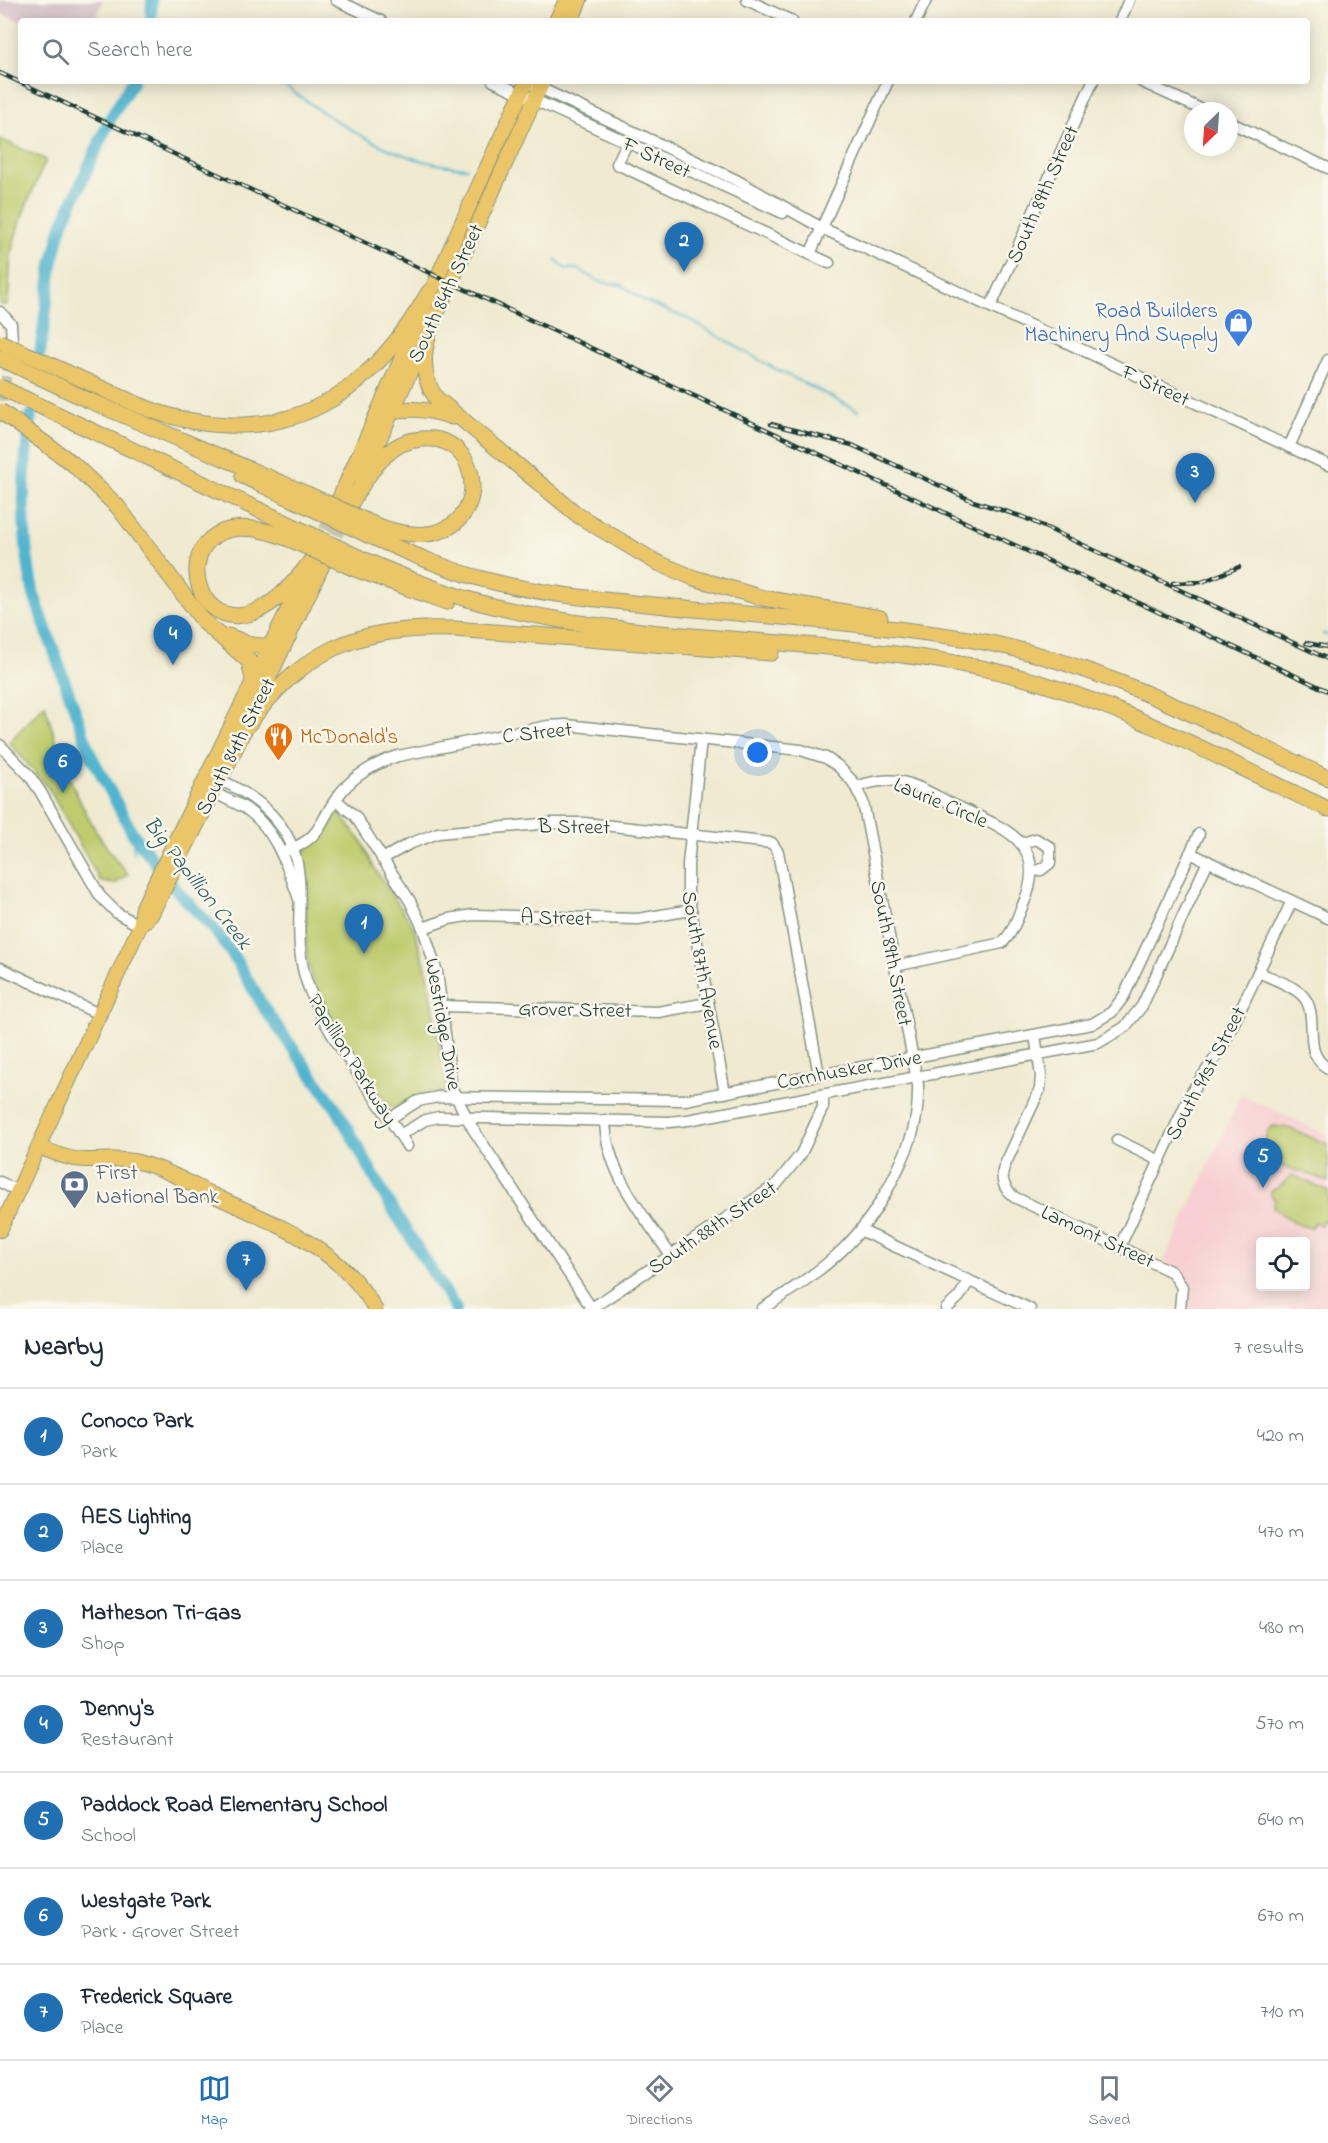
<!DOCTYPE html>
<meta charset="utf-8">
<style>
:root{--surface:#fff;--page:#f6f6f7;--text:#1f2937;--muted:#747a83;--line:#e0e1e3;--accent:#1f6fb2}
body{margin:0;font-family:"Indie Flower",sans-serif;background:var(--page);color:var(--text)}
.controls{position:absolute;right:18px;bottom:18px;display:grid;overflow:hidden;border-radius:6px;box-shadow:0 3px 15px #0003}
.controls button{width:54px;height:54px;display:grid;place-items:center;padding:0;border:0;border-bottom:2px solid var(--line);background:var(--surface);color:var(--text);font:30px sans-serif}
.compass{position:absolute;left:1184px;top:102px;width:54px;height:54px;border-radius:50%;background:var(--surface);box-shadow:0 3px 15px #0003;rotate:205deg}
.you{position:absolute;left:758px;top:753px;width:21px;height:21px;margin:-15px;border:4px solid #fff;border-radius:50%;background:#1a73e8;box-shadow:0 0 0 9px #1a73e833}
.badge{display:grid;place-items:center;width:39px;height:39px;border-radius:50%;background:var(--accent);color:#fff;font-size:20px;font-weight:700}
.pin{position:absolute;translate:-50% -50px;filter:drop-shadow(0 2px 3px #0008)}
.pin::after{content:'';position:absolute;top:32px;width:21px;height:18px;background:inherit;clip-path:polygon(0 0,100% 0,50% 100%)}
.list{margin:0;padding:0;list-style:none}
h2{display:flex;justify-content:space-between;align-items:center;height:78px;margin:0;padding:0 24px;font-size:26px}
h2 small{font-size:20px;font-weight:400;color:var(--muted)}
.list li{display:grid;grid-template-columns:39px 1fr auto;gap:18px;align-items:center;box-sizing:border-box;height:96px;padding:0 24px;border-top:2px solid var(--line)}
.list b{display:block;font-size:22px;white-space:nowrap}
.list p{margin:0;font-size:20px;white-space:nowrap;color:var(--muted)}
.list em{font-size:20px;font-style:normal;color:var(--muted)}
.icon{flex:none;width:33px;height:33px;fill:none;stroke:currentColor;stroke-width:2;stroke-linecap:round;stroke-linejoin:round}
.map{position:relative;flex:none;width:1328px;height:1309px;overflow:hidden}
.search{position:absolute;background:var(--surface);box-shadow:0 3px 15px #0003;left:18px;right:18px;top:18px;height:66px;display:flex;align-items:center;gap:15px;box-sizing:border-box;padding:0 21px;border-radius:6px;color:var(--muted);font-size:22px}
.sheet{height:750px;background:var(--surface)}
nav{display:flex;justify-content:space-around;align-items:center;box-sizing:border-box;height:84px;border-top:2px solid var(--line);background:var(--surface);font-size:16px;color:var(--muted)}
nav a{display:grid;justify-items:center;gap:3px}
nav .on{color:var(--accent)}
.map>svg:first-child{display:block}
.built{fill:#f7cfd2;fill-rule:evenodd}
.industrial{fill:#d2bdc6}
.green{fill:#becc6e;stroke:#6e8451;stroke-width:1.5}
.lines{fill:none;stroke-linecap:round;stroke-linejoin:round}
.stream{stroke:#50b4ce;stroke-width:2}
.river{stroke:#50b4ce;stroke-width:12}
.minor-tunnel{stroke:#c5c7b1;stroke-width:10;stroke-dasharray:10 5;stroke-linecap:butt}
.major-tunnel{stroke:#c5c7b1;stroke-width:14;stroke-dasharray:14 7;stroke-linecap:butt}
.minor-casing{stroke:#879482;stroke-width:13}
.major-casing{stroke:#879482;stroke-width:16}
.highway-casing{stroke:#879482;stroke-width:17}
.minor{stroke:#fff;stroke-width:10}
.major{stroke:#ebc669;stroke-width:14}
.highway{stroke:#ebc669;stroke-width:15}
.rail-casing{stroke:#1f3d34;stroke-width:4.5}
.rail{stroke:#fbf7ec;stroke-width:2;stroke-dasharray:7;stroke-linecap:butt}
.highway-bridge-casing{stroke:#879482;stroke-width:17;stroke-linecap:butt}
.highway-bridge{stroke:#ebc669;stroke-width:15}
.labels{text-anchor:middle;stroke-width:5;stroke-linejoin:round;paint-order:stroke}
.street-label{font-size:21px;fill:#1f3d34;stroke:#fbf7ec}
.shop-label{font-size:21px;fill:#366cbe;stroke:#fbf7ec;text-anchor:end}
.food-label{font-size:21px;fill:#c56008;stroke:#fbf7ec;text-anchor:start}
.service-label{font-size:21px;fill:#4e5e75;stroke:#fbf7ec;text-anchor:start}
.water-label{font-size:22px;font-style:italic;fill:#2e6162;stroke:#fbf7ec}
</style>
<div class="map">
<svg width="1328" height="1309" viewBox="0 0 1328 1309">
<rect width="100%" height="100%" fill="#fbf7ec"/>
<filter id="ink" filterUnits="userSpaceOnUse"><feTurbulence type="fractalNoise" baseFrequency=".0167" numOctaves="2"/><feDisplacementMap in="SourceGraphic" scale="12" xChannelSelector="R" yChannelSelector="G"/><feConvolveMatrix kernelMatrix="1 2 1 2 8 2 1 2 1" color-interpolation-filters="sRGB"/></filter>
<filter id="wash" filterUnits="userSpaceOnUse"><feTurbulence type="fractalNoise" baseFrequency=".008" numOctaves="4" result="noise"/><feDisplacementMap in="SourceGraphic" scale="24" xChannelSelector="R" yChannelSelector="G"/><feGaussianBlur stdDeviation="1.35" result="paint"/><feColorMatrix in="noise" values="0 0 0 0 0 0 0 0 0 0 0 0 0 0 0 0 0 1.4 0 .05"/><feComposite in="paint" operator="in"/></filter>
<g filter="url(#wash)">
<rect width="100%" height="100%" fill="#efead0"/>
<!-- built -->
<path class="built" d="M 1241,1095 L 1328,1135 L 1328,1309 L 1185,1309 L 1186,1284 L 1180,1272 L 1164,1261 ZM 1260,1242 L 1306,1242 L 1306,1286 L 1260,1286 Z"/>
<!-- industrial -->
<path class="industrial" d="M 0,0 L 103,0 L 95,21 L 21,22 L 0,13 Z"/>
<!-- green -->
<g class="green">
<path d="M 0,139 L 46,160 C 33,191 15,225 11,258 C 9,274 10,290 7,305 L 0,305 Z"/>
<path d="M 45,704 C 61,765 85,827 128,874 L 115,884 L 101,882 L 49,789 L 9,742 Z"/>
<path d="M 337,810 L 362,842 L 373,866 L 413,926 L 428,974 L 447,1092 L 421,1094 L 395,1108 L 389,1106 L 383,1098 C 356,1057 317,1012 308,962 C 301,925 313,889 301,853 L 326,834 Z"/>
<path d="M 1273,1126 L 1288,1128 L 1328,1144 L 1328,1182 C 1307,1172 1286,1170 1266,1159 L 1264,1150 L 1267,1131 Z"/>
<path d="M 1292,1175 L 1328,1191 L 1328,1222 L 1323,1220 L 1321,1225 L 1314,1222 L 1311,1228 L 1297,1224 L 1273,1208 L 1275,1200 L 1270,1194 L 1271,1191 L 1278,1188 Z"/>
</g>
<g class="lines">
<!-- stream -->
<g class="stream">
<path d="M 160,21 L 193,21"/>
<path d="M 278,81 C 336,122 393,164 467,168"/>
<path d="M 555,259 L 566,269 L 578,269 L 598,281 L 622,285 L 644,301 L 688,319 L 770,366 L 859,411"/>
<path d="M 1323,634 L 1328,635"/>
<path d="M 133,834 L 134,853"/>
</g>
<!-- river -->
<g class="river">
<path d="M 151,21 L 152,0"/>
<path d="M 40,353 L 52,265 L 62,225 L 111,117 L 133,81"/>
<path d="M 30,423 L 31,415"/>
<path d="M 28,438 C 21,492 22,541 34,595 L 91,755 L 133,834 L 180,894 L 213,928 L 234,957 L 266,1011 L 338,1111 L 387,1200 L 456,1309"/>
</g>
</g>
</g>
<g filter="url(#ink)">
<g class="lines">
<!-- minor-tunnel -->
<path class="minor-tunnel" d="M 3,401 L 9,357"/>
<!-- major-tunnel -->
<g class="major-tunnel">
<path d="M 317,549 L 335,509"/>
<path d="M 327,554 L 345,514"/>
</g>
<defs>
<g id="minor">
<path d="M 336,0 L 381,21"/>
<path d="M 747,0 L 792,21"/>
<path d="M 916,21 L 926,0"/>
<path d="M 1120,21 L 1129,0"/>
<path d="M 493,81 L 783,213"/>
<path d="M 525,81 L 736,180 L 822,228 L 1328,465"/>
<path d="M 1140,81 L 1205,111"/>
<path d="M 1229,122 L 1328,168"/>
<path d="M 627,143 L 617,164 L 829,263"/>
<path d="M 810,254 L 888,81"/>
<path d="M 991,306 L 1093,81"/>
<path d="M 0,312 L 11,324 L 12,341"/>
<path d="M 1289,447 L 1328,360"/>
<path d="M 701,740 L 688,864 L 688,894 L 725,1093"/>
<path d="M 0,745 L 29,775 L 40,791 L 100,896 L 117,913 L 140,926"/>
<path d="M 212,778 C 229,782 247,794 260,804 C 328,860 281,922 310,991 C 333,1047 376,1094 407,1146"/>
<path d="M 856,787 C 900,771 917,787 956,806 C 1004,828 1052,843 1022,907 C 1017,919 1012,934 1002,943 L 895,966"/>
<path d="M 208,788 C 219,797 233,801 245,808 C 276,829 287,866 299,899"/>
<path d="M 336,800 L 355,816 L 410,901 L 423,928 L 437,972 L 452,1089 L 473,1129 L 592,1309"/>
<path d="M 1022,843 L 1036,839 L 1050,847 L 1050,863 L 1041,870 L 1032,871"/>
<path d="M 281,853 C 326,838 317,821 342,791 C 355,775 378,762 398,756 L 548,726 L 566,725 L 801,750 L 826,758 L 838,766 L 853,782 L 863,802 L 918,1085 C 919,1120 911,1143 896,1173 C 862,1244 825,1268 762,1309"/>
<path d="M 1190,853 L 1328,918"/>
<path d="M 382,859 L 409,844 L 438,833 L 552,823 L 584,823 L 772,843 L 778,852 L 819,1075"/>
<path d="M 423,928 L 449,919 L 473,915 L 638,919 L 691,910"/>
<path d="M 0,968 L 101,1015"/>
<path d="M 1258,972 C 1271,978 1293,985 1303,996 C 1321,1016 1300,1053 1328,1068"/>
<path d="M 441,1006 L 658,1012 L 708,1003"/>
<path d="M 1035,1035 L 1041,1076 L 1040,1089 L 1004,1167 C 1000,1179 1004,1189 1014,1197 L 1172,1272 L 1182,1287 L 1180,1309"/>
<path d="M 389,1119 L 418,1101 L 438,1097 L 685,1100 L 1092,1024 L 1112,1012 L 1124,996 L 1199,834"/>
<path d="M 605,1120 C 606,1173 643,1214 671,1256"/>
<path d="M 400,1135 L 425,1120 L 439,1117 L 669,1122 L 688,1120 L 1098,1043 L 1125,1027 L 1142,1006 L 1208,861"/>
<path d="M 1117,1140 L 1160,1161"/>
<path d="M 0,1182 L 18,1191"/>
<path d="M 862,1231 L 1030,1309"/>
<path d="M 1120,1246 L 1191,1093 L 1222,1048 L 1292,901"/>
<path d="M 592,1308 L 776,1185 L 801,1154 L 823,1107 L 823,1095"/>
<path d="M 946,1309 L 959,1297 L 969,1281"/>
</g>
<g id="major">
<path d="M 556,21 L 566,0"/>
<path d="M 571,21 L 580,0"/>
<path d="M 361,480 L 543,81"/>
<path d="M 338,501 C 401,361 461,220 527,81"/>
<path d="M 140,926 L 151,915 L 231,758 L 324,562"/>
<path d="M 39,1147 C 54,1153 70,1160 87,1160 C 104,1160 121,1158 138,1162 C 164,1168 189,1183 213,1195 C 274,1224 341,1247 375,1309"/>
<path d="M 0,1230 L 140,926 L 143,907 L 310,564"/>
</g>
<g id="highway">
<path d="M 434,316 C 425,344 417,371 436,398 L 579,516 L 656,562 L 694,578 L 763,598 L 880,618"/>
<path d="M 90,383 C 123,398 156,415 192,421 C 304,442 377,383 429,292"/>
<path d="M 88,400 L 307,494"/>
<path d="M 376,419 C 397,404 429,409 452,417"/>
<path d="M 84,427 L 293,526"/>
<path d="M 72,463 L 118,507 L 204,622 L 249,661 L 253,679"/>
<path d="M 243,476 L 303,504"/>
<path d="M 351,503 C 361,486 371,469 386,455 C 396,445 408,440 422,439 C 495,431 495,571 375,525"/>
<path d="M 370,536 C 407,552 443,568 482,579 C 542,595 604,600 665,606 C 768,617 872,623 974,640 C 1100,662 1214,725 1328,778"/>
<path d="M 287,538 C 135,478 197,722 313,558"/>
<path d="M 360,558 C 403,577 447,595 493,606 C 654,646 825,635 986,669 C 1106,694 1217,758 1328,809"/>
<path d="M 355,569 L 447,602"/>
<path d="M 228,636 L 251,645 L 274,647 L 289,636"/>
<path d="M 244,730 C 302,650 355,626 454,629 L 771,653"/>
</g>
</defs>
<!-- minor casing -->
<use href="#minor" class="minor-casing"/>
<!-- major casing -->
<use href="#major" class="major-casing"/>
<!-- highway casing -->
<use href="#highway" class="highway-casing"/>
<!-- minor -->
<use href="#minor" class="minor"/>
<!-- major -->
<use href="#major" class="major"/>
<!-- highway -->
<use href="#highway" class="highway"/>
<defs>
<g id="rail">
<path d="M 0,73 L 1328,691"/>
<path d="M 771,424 L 852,445 L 973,501 L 1023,517 L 1328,659"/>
<path d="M 1173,583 L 1202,582 L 1239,567"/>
<path d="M 1306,643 L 1328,647"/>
</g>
</defs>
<!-- rail casing -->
<use href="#rail" class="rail-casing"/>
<!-- rail -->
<use href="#rail" class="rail"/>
<defs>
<g id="highway-bridge">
<path d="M 0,342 L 90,383"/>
<path d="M 0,358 L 88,400"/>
<path d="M 0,387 L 84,427"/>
<path d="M 0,411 L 72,463"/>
<path d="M 307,494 L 375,525"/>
<path d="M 303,504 L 370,536"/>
<path d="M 293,526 L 360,558"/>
<path d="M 287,538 L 355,569"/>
</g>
</defs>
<!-- highway-bridge casing -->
<use href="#highway-bridge" class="highway-bridge-casing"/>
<!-- highway-bridge -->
<use href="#highway-bridge" class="highway-bridge"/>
</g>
</g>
<!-- icons -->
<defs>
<symbol id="shop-pin" viewBox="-11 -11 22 30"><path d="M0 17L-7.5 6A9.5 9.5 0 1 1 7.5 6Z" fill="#3f7fe0" stroke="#fbf7ec"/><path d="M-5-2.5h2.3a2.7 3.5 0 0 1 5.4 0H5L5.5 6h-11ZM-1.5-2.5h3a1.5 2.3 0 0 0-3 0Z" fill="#fff"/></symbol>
<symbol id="restaurant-pin" viewBox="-11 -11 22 30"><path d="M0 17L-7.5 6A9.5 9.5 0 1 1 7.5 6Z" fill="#e8710a" stroke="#fbf7ec"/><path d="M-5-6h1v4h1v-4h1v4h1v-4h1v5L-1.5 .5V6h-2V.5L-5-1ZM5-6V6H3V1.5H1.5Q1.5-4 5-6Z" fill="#fff"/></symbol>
<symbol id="bank-pin" viewBox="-11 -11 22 30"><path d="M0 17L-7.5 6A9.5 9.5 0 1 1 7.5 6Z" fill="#5c6f8a" stroke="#fbf7ec"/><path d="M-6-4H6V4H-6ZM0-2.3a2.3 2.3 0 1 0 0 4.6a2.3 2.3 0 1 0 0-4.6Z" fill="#fff"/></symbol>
</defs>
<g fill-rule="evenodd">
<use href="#shop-pin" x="1222" y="306" width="33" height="45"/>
<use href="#restaurant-pin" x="262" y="720" width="33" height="45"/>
<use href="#bank-pin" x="58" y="1168" width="33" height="45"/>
</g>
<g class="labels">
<!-- street labels -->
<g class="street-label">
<text transform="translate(657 157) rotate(25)" y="7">F Street</text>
<text transform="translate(1042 194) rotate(-66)" y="7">South 89th Street</text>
<text transform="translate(445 293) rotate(-65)" y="7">South 84th Street</text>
<text transform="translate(1156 385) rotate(25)" y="7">F Street</text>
<text transform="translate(537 732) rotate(-6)" y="7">C Street</text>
<text transform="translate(235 746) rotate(-63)" y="7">South 84th Street</text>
<text transform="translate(941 802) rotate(23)" y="7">Laurie Circle</text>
<text transform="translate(574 826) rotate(1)" y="7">B Street</text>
<text transform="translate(556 917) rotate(2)" y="7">A Street</text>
<text transform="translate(892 953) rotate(79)" y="7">South 89th Street</text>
<text transform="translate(703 970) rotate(80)" y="7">South 87th Avenue</text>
<text transform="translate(575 1009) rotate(1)" y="7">Grover Street</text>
<text transform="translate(444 1024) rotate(80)" y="7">Westridge Drive</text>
<text transform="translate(353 1059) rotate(58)" y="7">Papillion Parkway</text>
<text transform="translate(849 1069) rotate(-10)" y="7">Cornhusker Drive</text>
<text transform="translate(1205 1073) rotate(-62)" y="7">South 91st Street</text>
<text transform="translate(712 1227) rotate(-34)" y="7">South 88th Street</text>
<text transform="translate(1098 1236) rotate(25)" y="7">Lamont Street</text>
</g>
<!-- shop labels -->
<g class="shop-label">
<text x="1218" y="317">Road Builders<tspan x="1218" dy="24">Machinery And Supply</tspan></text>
</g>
<!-- food labels -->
<g class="food-label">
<text x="300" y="743">McDonald's</text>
</g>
<!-- service labels -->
<g class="service-label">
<text x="96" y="1179">First<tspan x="96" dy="24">National Bank</tspan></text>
</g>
<!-- water labels -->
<g class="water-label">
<text transform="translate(199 882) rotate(52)" y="8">Big Papillion Creek</text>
</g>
</g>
</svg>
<div class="controls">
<button><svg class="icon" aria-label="locate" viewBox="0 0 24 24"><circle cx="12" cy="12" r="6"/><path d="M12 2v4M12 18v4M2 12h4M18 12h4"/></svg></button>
</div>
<svg class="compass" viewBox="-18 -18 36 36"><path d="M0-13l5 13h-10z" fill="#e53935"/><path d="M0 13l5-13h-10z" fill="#747a83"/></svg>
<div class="you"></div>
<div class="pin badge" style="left:364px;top:954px">1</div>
<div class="pin badge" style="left:684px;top:272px">2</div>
<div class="pin badge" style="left:1195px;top:503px">3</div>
<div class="pin badge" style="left:173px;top:665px">4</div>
<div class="pin badge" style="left:1263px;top:1188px">5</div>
<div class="pin badge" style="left:63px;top:793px">6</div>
<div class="pin badge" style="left:246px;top:1291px">7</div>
<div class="search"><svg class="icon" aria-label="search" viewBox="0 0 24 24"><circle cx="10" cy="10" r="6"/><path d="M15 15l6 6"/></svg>Search here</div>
</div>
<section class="sheet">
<h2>Nearby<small>7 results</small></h2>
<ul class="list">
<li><span class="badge">1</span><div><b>Conoco Park</b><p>Park</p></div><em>420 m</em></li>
<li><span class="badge">2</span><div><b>AES Lighting</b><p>Place</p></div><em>470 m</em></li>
<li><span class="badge">3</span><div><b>Matheson Tri-Gas</b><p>Shop</p></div><em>480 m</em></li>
<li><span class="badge">4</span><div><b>Denny's</b><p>Restaurant</p></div><em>570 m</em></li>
<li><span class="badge">5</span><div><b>Paddock Road Elementary School</b><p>School</p></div><em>640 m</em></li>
<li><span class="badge">6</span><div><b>Westgate Park</b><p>Park · Grover Street</p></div><em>670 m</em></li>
<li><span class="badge">7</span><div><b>Frederick Square</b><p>Place</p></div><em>710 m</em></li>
</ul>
</section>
<nav>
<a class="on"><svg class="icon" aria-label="map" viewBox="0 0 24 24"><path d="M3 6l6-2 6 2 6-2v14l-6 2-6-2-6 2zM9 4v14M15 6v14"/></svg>Map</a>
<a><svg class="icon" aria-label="directions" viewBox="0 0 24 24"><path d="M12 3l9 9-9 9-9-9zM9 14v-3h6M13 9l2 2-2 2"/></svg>Directions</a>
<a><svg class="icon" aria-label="saved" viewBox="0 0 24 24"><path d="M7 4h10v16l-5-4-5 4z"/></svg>Saved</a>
</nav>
